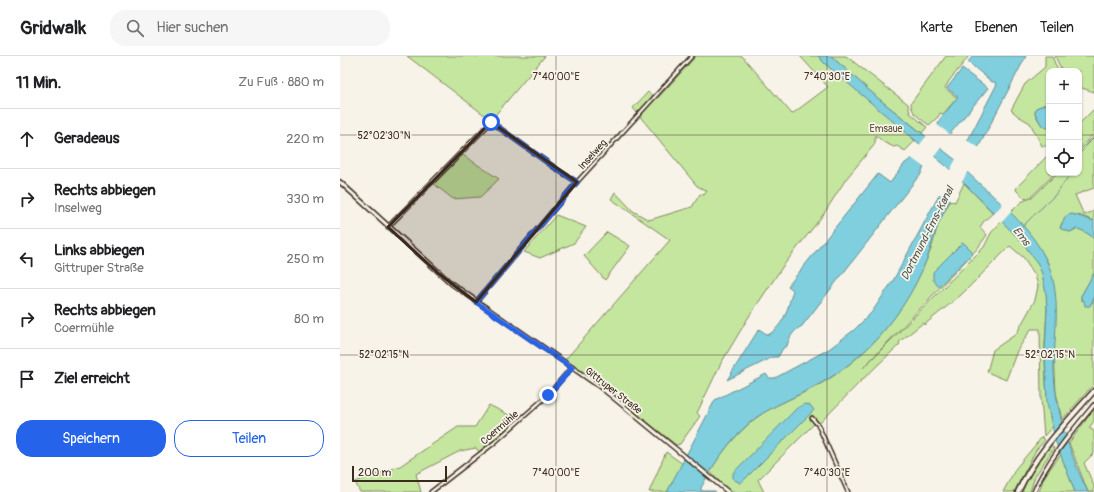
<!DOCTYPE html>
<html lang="de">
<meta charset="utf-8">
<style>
:root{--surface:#fff;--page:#f6f6f6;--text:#202124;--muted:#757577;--line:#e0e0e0;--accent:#2563eb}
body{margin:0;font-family:Pangolin,sans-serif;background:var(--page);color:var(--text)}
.controls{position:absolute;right:12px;top:12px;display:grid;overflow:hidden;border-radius:8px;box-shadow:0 1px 3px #0004}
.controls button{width:36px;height:36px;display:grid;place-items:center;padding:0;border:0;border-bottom:1px solid var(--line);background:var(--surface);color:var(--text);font:20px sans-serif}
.scale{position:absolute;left:12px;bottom:10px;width:95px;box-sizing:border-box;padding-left:4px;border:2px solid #3b2a1e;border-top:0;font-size:11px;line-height:14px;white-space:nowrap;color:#3b2a1e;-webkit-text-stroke:3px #f7f3e8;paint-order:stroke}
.stop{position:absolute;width:12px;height:12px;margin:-9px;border:3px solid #2563eb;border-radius:50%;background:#fff}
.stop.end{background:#2563eb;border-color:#fff;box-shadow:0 1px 4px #0008}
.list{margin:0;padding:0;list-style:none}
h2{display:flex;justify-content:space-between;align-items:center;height:52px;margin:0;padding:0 16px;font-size:17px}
h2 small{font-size:13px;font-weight:400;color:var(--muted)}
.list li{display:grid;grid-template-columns:26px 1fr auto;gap:12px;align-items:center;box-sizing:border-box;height:60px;padding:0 16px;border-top:1px solid var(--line)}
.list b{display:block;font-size:15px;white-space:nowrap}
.list p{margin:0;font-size:13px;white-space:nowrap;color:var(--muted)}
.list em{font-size:13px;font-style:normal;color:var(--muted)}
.actions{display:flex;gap:8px;padding:12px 16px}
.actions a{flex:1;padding:9px 0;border:1px solid var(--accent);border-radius:16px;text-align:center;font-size:14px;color:var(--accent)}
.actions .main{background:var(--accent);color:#fff}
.icon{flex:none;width:22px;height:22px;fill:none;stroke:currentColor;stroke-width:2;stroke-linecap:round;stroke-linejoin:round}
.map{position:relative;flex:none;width:754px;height:436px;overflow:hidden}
header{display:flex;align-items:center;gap:24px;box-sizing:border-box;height:56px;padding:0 20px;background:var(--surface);border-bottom:1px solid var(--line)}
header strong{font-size:19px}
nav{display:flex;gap:22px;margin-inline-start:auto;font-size:14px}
.search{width:280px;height:36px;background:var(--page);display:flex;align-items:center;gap:10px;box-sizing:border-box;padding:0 14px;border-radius:16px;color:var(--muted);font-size:15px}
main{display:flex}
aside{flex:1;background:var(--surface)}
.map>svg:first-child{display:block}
.green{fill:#c5e69f;stroke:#80885e}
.water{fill:#80cfde;stroke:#648d91}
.pier{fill:#f7f3e8}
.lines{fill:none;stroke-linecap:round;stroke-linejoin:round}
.stream{stroke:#648d91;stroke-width:1}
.minor-casing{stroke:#3b2a1e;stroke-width:5.5}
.tertiary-casing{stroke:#3b2a1e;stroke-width:6}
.trunk-casing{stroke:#3b2a1e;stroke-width:7}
.minor{stroke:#f7f3e8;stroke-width:2.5}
.tertiary{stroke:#f7f3e8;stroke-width:3}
.trunk{stroke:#f7f3e8;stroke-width:4}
.route{stroke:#2563eb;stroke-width:5}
.marked{fill:#3b2a1e;fill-opacity:0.2;stroke:#3b2a1e;stroke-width:3;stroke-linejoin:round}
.ticks{fill:none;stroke:#3b2a1e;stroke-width:1;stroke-opacity:0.45}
.labels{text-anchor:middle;stroke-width:3.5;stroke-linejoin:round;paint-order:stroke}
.park-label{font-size:10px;fill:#575038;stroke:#f7f3e8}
.street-label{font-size:10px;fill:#3b2a1e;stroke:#f7f3e8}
.water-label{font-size:11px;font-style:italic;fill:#4c534e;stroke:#f7f3e8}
.ticks-label{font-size:10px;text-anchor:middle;fill:#3b2a1e;stroke:#f7f3e8;stroke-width:3.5;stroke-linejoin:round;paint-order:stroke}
</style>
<header>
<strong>Gridwalk</strong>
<div class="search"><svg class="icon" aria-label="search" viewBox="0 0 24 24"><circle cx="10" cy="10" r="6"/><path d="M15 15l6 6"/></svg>Hier suchen</div>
<nav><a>Karte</a><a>Ebenen</a><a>Teilen</a></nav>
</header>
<main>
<aside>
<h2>11 Min.<small>Zu Fuß · 880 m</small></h2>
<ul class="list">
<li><svg class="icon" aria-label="ahead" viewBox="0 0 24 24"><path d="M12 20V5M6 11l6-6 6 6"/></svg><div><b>Geradeaus</b></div><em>220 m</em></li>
<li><svg class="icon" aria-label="right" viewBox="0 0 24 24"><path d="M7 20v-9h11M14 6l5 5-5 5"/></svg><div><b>Rechts abbiegen</b><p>Inselweg</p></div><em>330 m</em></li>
<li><svg class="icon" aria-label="left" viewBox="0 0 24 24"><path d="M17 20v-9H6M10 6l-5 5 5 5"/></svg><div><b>Links abbiegen</b><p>Gittruper Straße</p></div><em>250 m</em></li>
<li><svg class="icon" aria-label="right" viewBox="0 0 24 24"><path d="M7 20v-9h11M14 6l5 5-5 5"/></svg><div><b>Rechts abbiegen</b><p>Coermühle</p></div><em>80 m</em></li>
<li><svg class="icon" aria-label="arrive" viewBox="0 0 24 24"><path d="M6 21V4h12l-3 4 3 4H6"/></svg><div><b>Ziel erreicht</b></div></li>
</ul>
<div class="actions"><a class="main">Speichern</a><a>Teilen</a></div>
</aside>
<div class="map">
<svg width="754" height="436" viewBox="0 0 754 436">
<rect width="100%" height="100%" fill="#f7f3e8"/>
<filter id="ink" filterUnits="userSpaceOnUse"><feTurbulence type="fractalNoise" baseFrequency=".025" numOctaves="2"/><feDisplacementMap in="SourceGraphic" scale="8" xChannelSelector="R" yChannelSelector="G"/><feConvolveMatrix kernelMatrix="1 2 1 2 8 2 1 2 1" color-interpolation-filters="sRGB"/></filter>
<g filter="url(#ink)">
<!-- green -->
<g class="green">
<path d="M 67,0 L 205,0 L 151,64 Z"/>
<path d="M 356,0 L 402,0 L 452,58 L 488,31 L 460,0 L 484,0 L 575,85 L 565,95 L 557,90 L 554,91 L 545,87 L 535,79 L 535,88 L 506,123 L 483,159 L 443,210 L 408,262 L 380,309 L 357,357 L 360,360 L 340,388 L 336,389 L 265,332 L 224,305 L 330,184 L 271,143 L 275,136 L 293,155 L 309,164 L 352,151 L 360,138 L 364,139 L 367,135 L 357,130 L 293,52 L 308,36 L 317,43 Z"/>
<path d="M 491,0 L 506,0 L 568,48 L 570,57 L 587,71 L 582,77 L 539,43 Z"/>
<path d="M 606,0 L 629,0 L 609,25 L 605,32 L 617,42 L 603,58 L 600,57 L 598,61 L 589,69 C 581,63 571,58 571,47 Z"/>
<path d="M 705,0 L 712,0 L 718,15 L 709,15 L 709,47 L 696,52 L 695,57 C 698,64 701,71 709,72 L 709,92 L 708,92 L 706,90 L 702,90 L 690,67 L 678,60 L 671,54 L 685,28 L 705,11 Z"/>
<path d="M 715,0 L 754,0 L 754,36 L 739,31 L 739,15 L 722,15 Z"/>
<path d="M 754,53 L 754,77 L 739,93 L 739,68 Z"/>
<path d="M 754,80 L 754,132 L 735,139 L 744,159 L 754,155 L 754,165 C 740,159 726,152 720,172 L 730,176 C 732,175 734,174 736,173 C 743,172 750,179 754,183 L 754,217 L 741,240 L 741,244 L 752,247 L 754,242 L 754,328 L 722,364 L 716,336 L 714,296 L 708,207 C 698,188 685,173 670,157 L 681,146 L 693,141 L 717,117 L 739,117 L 739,95 Z"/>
<path d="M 709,98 L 709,117 L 715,117 L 692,140 L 685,143 L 676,134 L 677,131 Z"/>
<path d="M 123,99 L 159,123 L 140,141 L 113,143 L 94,128 Z"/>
<path d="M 624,127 L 653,157 L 644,165 L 640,171 L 647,179 L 637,193 L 523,312 L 644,191 L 651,177 L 662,165 C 675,178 689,191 698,207 C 713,234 704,270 705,298 C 705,323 707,347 712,371 L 704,380 L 701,343 L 700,273 L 691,273 L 677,295 L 666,324 L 647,316 L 653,294 L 676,278 L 695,244 L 698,230 L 695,219 L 684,202 L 670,190 L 621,239 L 584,269 L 583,267 L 559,286 L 560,288 L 521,325 L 478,369 L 474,368 L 418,424 L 424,436 L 391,436 C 383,429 375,422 370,415 C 384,393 401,372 423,357 C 439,347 458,340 475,331 C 490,323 506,312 519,300 C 552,271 575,234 591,193 C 594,185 595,177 598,169 C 601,161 606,153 610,145 L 615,146 Z"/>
<path d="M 216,159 L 246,171 L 234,187 L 200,202 L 184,196 Z"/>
<path d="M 267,176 L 290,190 L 265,224 L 244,200 Z"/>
<path d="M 149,349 L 177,363 L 139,396 L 136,392 L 120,395 L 76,418 L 81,436 L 20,436 L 15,426 L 60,410 L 118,371 L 135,371 Z"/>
<path d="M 754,353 L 754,365 L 749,372 L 754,375 L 754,397 L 744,407 L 754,430 L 754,436 L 748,436 L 729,387 Z"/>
<path d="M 702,381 L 705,384 L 696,394 L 674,436 L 663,436 L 676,412 Z"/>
<path d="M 709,388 L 714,392 L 695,420 L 690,436 L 682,436 L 690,418 Z"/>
<path d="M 326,396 L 343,408 L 327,436 L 309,436 Z"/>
<path d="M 721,398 L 735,436 L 699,436 L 704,421 Z"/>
</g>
<!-- water -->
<g class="water">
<path d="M 478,0 L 491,0 L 539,43 L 588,82 L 598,69 L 600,63 L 618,41 L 607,32 L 622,13 L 648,32 L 599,91 L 617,105 L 657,28 L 655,26 L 652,26 L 628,6 L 633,0 L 686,0 L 626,115 C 655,143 692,170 708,208 C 722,242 714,278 714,313 C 714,350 731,403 748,436 L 735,436 L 716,387 L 707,347 L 705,296 L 707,253 L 706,238 L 702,218 L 698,208 L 683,187 L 621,124 C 614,137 606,151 600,164 C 594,177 592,191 586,205 C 574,236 554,266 530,290 C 513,306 494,321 474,331 C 455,341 435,349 417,361 C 393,379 375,405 361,432 L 361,434 L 363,435 L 375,435 L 376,436 L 327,436 L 375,344 L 426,318 L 429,322 L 435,322 L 489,293 L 514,274 L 532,256 L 554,223 L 612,115 L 593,99 L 584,110 L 580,120 L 578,121 L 462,270 C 454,274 449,281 447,290 L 443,292 L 438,301 L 433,301 L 387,324 L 419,273 L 428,279 C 445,269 448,251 453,234 L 448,230 L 538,118 L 550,127 L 565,107 L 573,102 L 582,90 L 484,7 Z"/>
<path d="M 709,47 L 709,72 L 702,70 L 695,57 L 696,52 Z"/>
<path d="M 732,158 L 754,165 L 754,183 L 750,179 L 741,174 L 736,173 L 730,176 L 721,173 L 720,172 L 726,160 Z"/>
<path d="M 622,187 L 624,187 L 632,195 L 632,198 L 599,230 L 598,230 L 593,224 L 593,216 Z"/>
<path d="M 754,217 L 754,242 L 750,250 L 745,250 L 744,245 L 741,242 L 741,240 Z"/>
<path d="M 465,348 L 470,349 L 474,354 L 402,426 L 400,427 L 393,423 L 393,417 L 457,352 Z"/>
</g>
<!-- pier -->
<g class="pier">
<path d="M 596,68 L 611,79 L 585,112 L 570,101 Z"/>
<path d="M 626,84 L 640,92 L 612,145 L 598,137 Z"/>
<path d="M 664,147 L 672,155 L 661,167 L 652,159 Z"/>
</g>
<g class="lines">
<!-- stream -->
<g class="stream">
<path d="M 745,91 L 754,82"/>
<path d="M 739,98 L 744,93"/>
<path d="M 694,159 L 715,139 L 731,117"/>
<path d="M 682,171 L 693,160"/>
</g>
<defs>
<g id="minor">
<path d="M 48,171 L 151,66 L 218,114 L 237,126"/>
<path d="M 136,246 L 237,126 L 352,0"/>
<path d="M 472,362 L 478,369 L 508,436"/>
<path d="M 91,436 L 154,387 L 208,339 L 232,311"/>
</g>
<g id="tertiary">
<path d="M 0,126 L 112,228 L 263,333 L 388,436"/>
<path d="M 694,436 C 705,407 734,373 754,349"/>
</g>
<path id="trunk" d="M 678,436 C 696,397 726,367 754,335"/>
</defs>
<!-- minor casing -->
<use href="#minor" class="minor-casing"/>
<!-- tertiary casing -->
<use href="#tertiary" class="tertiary-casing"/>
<!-- trunk casing -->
<use href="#trunk" class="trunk-casing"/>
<!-- minor -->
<use href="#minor" class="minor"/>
<!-- tertiary -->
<use href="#tertiary" class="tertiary"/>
<!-- trunk -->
<use href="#trunk" class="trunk"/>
</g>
</g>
<g class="lines" filter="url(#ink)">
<!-- route -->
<path class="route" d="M 151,66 L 218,114 L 237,126 L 136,246 L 232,312 L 208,339"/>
</g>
<!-- marked area -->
<path class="marked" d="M 151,66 L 237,126 L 136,246 L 99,218 L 48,171 Z"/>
<!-- ticks -->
<path class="ticks" d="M 216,0 L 216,436M 487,0 L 487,436M 0,79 L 709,79M 739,79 L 754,79M 0,299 L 754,299"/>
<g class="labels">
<!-- park labels -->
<g class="park-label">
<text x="546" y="76">Emsaue</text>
</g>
<!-- street labels -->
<g class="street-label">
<text transform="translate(252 98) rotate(-48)" y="4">Inselweg</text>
<text transform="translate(274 334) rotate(38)" y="4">Gittruper Straße</text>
<text transform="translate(159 371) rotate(-41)" y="4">Coermühle</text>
</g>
<!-- water labels -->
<g class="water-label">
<text transform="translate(587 177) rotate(-63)" y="4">Dortmund-Ems-Kanal</text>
<text transform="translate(682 180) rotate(52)" y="4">Ems</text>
</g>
</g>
<g class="ticks-label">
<text x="216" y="24">7°40'00"E</text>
<text x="487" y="24">7°40'30"E</text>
<text x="44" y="83">52°02'30"N</text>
<text x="44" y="302">52°02'15"N</text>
<text x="710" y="302">52°02'15"N</text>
<text x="216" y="420">7°40'00"E</text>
<text x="487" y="420">7°40'30"E</text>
</g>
</svg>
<div class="controls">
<button>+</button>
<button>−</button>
<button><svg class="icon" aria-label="locate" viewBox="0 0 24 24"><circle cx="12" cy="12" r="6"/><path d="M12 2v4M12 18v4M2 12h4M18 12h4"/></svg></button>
</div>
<div class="scale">200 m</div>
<div class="stop" style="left:151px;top:66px"></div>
<div class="stop end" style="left:208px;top:339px"></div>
</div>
</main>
